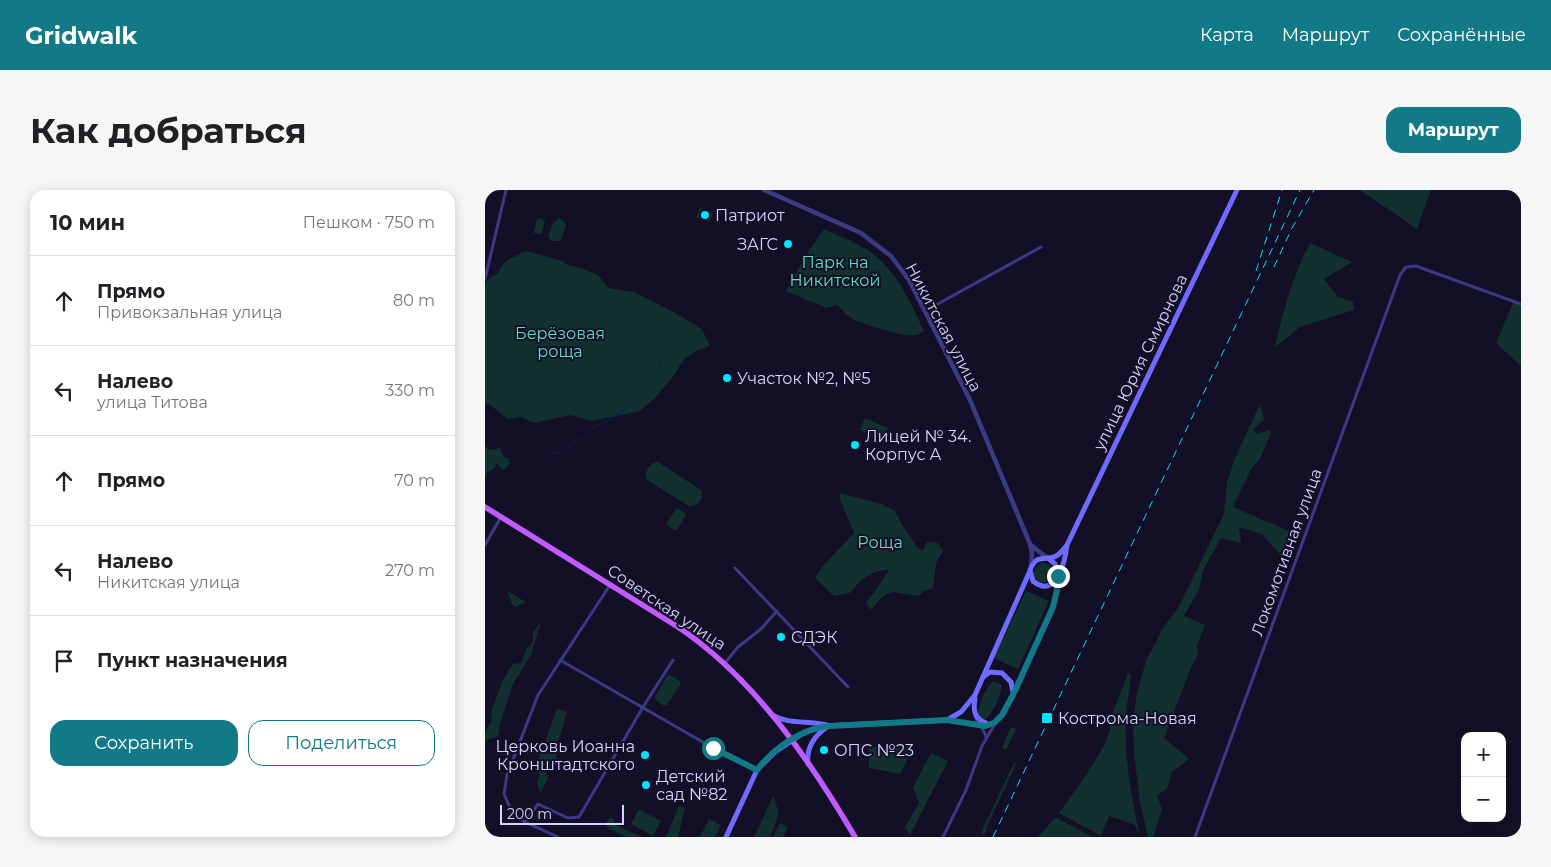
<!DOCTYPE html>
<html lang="ru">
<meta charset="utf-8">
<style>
:root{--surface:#fff;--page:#f6f6f6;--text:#202124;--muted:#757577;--line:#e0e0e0;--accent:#127987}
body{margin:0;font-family:Montserrat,sans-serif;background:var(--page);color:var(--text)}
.controls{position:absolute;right:15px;bottom:15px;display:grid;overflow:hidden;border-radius:10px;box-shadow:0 2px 12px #0003}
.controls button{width:45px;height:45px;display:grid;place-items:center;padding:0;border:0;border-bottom:1px solid var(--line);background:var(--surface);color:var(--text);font:25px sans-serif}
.scale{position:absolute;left:15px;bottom:12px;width:124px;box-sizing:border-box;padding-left:5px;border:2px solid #d9d4ff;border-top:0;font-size:14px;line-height:18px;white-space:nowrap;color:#d9d4ff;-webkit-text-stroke:4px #130f26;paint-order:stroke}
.stop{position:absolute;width:15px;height:15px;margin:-11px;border:4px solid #127987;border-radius:50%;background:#fff}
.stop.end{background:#127987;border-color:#fff;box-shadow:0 1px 5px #0008}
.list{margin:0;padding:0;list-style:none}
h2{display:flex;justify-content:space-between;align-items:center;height:65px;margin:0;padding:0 20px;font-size:21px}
h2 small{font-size:16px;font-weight:400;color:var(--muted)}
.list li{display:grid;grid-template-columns:32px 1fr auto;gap:15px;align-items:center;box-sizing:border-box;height:90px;padding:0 20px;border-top:1px solid var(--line)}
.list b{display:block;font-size:19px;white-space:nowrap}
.list p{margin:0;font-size:16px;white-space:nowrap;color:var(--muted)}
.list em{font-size:16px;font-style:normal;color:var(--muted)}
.actions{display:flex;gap:10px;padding:15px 20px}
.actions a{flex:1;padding:11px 0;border:1px solid var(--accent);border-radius:15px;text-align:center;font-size:18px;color:var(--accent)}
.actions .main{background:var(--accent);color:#fff}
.icon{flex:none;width:28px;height:28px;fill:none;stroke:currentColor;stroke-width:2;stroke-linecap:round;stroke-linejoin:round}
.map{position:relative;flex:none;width:1036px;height:647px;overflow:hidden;border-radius:15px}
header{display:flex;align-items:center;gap:30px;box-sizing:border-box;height:70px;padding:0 25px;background:var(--accent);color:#fff}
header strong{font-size:24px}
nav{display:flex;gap:28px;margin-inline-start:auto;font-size:18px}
.intro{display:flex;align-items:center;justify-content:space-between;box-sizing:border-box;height:120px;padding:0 30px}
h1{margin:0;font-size:35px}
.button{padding:12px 22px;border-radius:15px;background:var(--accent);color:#fff;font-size:18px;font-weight:700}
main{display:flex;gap:30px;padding:0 30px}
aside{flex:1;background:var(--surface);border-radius:15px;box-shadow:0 2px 12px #0003}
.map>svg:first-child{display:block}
.green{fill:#12302f}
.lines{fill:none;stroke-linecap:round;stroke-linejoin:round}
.stream{stroke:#0c2248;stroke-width:1}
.minor{stroke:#3d3a85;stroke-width:3}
.tertiary{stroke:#3d3a85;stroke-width:4.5}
.secondary{stroke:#6f6bff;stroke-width:5}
.primary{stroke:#c25bff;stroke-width:5.5}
.rail{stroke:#00e5ff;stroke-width:1;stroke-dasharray:8 6;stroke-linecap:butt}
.route{stroke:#127987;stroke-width:6}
.poi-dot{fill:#00e5ff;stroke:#130f26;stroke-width:2}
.labels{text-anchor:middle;stroke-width:4;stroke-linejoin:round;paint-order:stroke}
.poi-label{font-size:16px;fill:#d9d4ff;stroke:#130f26;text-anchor:start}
.park-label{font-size:16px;fill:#5fe0c0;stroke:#130f26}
.street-label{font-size:16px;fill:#d9d4ff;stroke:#130f26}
</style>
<header>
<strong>Gridwalk</strong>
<nav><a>Карта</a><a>Маршрут</a><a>Сохранённые</a></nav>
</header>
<div class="intro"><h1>Как добраться</h1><a class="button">Маршрут</a></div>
<main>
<aside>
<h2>10 мин<small>Пешком · 750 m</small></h2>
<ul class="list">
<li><svg class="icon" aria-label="ahead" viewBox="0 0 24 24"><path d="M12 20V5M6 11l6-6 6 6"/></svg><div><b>Прямо</b><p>Привокзальная улица</p></div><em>80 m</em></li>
<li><svg class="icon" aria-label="left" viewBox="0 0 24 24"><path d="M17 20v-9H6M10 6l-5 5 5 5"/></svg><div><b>Налево</b><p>улица Титова</p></div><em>330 m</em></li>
<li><svg class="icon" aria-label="ahead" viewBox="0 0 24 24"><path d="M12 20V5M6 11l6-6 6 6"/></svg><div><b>Прямо</b></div><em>70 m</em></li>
<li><svg class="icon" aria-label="left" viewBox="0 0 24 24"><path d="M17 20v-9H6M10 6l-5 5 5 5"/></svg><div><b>Налево</b><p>Никитская улица</p></div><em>270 m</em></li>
<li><svg class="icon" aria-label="arrive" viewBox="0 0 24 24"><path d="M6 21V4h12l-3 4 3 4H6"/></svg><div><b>Пункт назначения</b></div></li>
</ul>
<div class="actions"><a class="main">Сохранить</a><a>Поделиться</a></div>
</aside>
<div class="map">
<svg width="1036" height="647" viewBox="0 0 1036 647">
<rect width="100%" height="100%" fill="#130f26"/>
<!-- green -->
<g class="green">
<path d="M 875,0 L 946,0 L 932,39 Z"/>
<path d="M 215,18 L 228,23 L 224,32 L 211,27 Z"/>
<path d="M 52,28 L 60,30 L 57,44 L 49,43 Z"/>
<path d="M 74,28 L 79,31 L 81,36 L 75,51 L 66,51 L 63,45 L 69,32 Z"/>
<path d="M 339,39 C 353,46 368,51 381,59 C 410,77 425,111 439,141 C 437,142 435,144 432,145 C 420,148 377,134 366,128 C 360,125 358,119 351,115 L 341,118 L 301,101 L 321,65 Z"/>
<path d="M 825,53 L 867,72 L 839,89 L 853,107 L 868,112 L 869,120 L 815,137 L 790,157 C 798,121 808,86 825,53 Z"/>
<path d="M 41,61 L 74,70 L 86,76 L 97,78 L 113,85 L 123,98 L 149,102 L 190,123 L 217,139 L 225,156 L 211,161 L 199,169 L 187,188 L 171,207 L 155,221 L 106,231 L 86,225 L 49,233 L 36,227 L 24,229 L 16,224 L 4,214 L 0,215 L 0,96 C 1,90 7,85 13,84 C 17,69 29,68 41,61 Z"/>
<path d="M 1029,111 L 1036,114 L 1036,176 L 1011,153 Z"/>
<path d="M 775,214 L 779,230 L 768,239 L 771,244 L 784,240 L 786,243 L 775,269 L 766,279 L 748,317 L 804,341 L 802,372 L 777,344 L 754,337 L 756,353 L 736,348 L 718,380 L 714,400 L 699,426 L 720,435 L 712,455 L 713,464 L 705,480 L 679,548 L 704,569 L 687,582 L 682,599 L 672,605 L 677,619 L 668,647 L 663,647 L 655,612 L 649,563 L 648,531 L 652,503 L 661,471 L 678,438 L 693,418 L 739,324 L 742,292 L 749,271 Z"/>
<path d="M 380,228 L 403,238 L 397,250 L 375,240 Z"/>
<path d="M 0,256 L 5,260 L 15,258 L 18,266 L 24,269 L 24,275 L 19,280 L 11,273 L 10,278 L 3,282 L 1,286 L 0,286 Z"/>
<path d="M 170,272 L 173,272 L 216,300 C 220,309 213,316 204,316 L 162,290 C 158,282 163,276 170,272 Z"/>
<path d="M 354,303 L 396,314 L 410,321 L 417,335 L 432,357 L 438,361 L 442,352 L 453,353 L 458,361 L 451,373 L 448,398 L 439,401 L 433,406 L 408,402 L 397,407 L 386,420 L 381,412 L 391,400 L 404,380 C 386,380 375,390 365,403 L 349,406 L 330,388 L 337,377 L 369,343 L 356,312 Z"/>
<path d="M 192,318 L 202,324 L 191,341 L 181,334 Z"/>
<circle cx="559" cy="383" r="10"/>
<path d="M 22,401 L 41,412 L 31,417 L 27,414 Z"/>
<path d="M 541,401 L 564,411 L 533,479 L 509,468 Z"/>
<path d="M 56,432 L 46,465 L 28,494 L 16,530 L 13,546 L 0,551 L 0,543 L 6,532 L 7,519 L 18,490 L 28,474 L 36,473 L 41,460 L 48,452 L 48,442 Z"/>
<path d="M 643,483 L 646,484 C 645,499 641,515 641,531 C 639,570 647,609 655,647 L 650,635 L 624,626 L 616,646 L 574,623 L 602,584 L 620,554 L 625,540 L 625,530 Z"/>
<path d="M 183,485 L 185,485 L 195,491 L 195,495 L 182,515 L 179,516 L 171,510 L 170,506 Z"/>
<path d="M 508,491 L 517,495 C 515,509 510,519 501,529 L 492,525 C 495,511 499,501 508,491 Z"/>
<path d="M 72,519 L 82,522 L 71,559 L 72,574 L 67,580 L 63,578 L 61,582 L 63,589 L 55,603 L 52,591 L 55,585 L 50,579 Z"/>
<path d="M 526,537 L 531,539 L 521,560 L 517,557 Z"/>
<path d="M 430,555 L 415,584 L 384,578 L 384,557 Z"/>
<path d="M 446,563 L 463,571 L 425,645 L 420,637 L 434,613 L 428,597 Z"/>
<path d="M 529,573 L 531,574 L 501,638 L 502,639 L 499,645 L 496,643 Z"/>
<path d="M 288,606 L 294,623 L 285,647 L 269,647 Z"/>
<path d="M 194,616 L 200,618 L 193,647 L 181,647 Z"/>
<path d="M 154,619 L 176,631 L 168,646 L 146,634 Z"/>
<path d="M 126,627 L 131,635 L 157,647 L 142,647 L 122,638 L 121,632 Z"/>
<path d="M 572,628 L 607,647 L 553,647 L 569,629 Z"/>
<path d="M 224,629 L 236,635 L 230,647 L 215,647 Z"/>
<path d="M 295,633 L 303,637 L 298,647 L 288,647 Z"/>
</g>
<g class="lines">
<!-- stream -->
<g class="stream">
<path d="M 103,242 L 108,237 L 121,232 L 148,214 L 165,192 L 177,169"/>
<path d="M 63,270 L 67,263 C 78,263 78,260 86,254 C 89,251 94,250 98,248"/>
</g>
<!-- minor -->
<g class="minor">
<path d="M 0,89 L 21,0"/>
<path d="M 440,121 L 556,57"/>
<path d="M 0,355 L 16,327"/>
<path d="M 250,378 L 363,497"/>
<path d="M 75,470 L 228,558 L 272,580"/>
<path d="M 240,473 L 253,457 L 276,439 L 292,421"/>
<path d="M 490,526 C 492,535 501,540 501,548"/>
<path d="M 40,632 L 53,614 L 83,628 L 94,627 L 158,517 L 188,470"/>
<path d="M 73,647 L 40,632 L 28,624 L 19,604 L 22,585 L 53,505 L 125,395"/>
<path d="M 458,647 L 481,600 L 497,556 L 511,532"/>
<path d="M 710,647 L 915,85 L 921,77 L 931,76 L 1036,114"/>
</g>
<!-- tertiary -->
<g class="tertiary">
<path d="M 279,0 L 376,43 L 406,66 L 424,90 L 485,210 L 545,354 L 547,363 L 546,378"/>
<path d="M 546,355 L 562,368"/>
</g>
<!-- secondary -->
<g class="secondary">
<path d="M 582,355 C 580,372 571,410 548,391 L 545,380 C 552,364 556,371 569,367 C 575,365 578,360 582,355 L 752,0"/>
<path d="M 563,368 L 570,374 L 573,382"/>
<path d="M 498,487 L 505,482 L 517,483 L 526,492 L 528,502"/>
<path d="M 490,508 C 488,521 489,528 501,533"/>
<path d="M 287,525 C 305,535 323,530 342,535"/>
<path d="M 462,530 L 476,522 L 490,505 L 544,383"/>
<path d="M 323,574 C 321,557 329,546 342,537"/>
<path d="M 241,647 L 272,580 L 290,562 L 320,542 L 339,536 L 461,530 L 500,536 L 509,533 L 517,525 L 528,505 L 568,417 L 572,401 L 573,387"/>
</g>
<!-- primary -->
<path class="primary" d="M 0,317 L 193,437 C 268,487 325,570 370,647"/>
<!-- rail -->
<g class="rail">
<path d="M 789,77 L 807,38 L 829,0"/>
<path d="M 771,81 L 797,0"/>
<path d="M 508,647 L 815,0"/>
</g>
</g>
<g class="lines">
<!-- route -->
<path class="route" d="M 228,558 L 272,580 C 289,558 317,538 345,536 L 462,530 L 500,536 L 509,533 L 517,525 L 528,505 L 568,417 L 572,400 L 573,386"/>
</g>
<!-- markers -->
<g class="poi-dot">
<circle cx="220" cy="25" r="5"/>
<circle cx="303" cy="54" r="5"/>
<circle cx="242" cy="188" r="5"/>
<circle cx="370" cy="255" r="5"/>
<circle cx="296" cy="447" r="5"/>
<rect x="556" y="522" width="12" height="12" rx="2.5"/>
<circle cx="339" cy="560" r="5"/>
<circle cx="160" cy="565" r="5"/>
<circle cx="161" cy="595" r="5"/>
</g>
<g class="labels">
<!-- poi labels -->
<g class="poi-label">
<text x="230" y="31">Патриот</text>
<text x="293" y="60" text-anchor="end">ЗАГС</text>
<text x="252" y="194">Участок №2, №5</text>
<text x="380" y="252">Лицей № 34.<tspan x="380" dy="18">Корпус А</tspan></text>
<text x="306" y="453">СДЭК</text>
<text x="573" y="534">Кострома-Новая</text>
<text x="150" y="562" text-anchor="end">Церковь Иоанна<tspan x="150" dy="18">Кронштадтского</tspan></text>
<text x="349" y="566">ОПС №23</text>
<text x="171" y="592">Детский<tspan x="171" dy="18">сад №82</tspan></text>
</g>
<!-- park labels -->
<g class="park-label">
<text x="350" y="78">Парк на<tspan x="350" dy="18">Никитской</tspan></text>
<text x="75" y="149">Берёзовая<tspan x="75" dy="18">роща</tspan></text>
<text x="395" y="358">Роща</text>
</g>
<!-- street labels -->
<g class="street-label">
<text transform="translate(459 137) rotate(62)" y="6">Никитская улица</text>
<text transform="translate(655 172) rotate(-64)" y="6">улица Юрия Смирнова</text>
<text transform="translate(801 362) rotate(-70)" y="6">Локомотивная улица</text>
<text transform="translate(182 417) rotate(34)" y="6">Советская улица</text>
</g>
</g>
</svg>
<div class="controls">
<button>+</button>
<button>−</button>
</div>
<div class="scale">200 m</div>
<div class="stop" style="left:228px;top:558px"></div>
<div class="stop end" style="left:573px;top:386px"></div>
</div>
</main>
